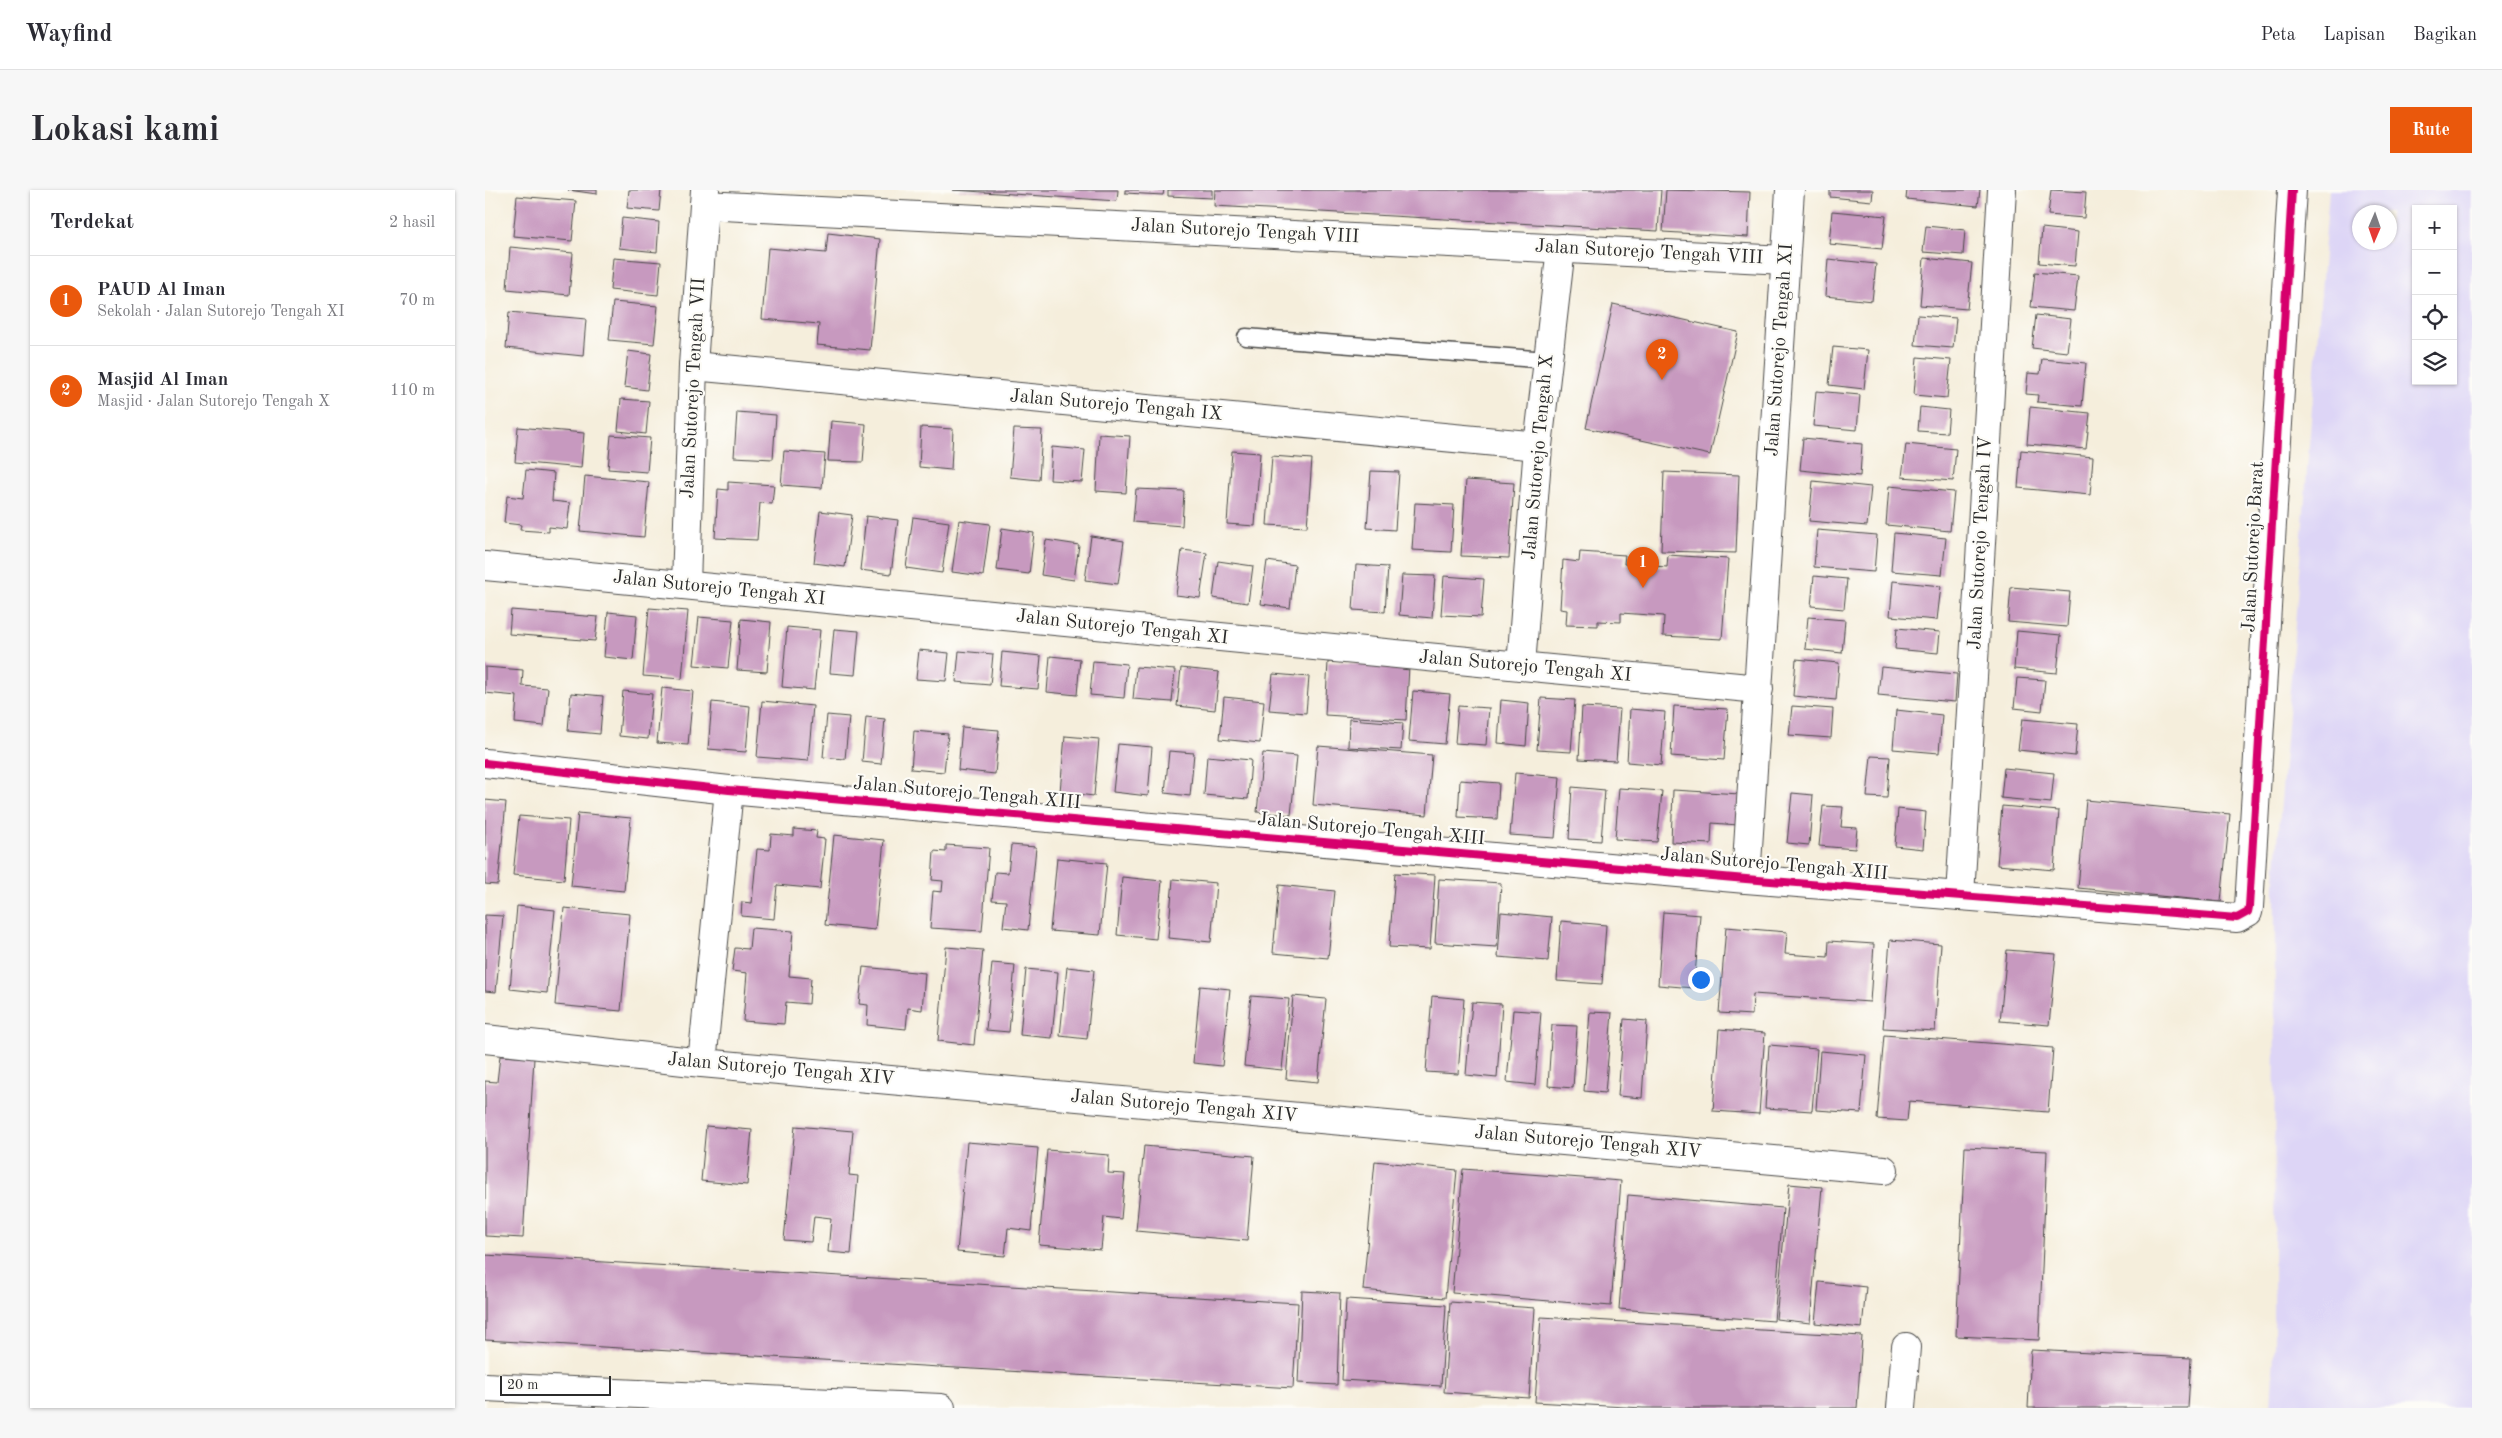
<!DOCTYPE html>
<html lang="id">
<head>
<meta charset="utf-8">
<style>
  :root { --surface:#fff; --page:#f7f7f7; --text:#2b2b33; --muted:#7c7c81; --line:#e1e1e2; --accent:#ea580c }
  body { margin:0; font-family:"Old Standard TT",serif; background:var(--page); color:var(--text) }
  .controls { position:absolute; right:15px; top:15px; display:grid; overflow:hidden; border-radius:0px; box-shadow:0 1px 4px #0004 }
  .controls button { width:45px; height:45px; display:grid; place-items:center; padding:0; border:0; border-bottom:1px solid var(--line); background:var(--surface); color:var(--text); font:25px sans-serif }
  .compass { position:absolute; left:1867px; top:15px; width:45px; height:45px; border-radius:50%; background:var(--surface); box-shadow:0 1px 4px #0004; rotate:182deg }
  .scale { position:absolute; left:15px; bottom:12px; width:111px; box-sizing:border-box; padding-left:5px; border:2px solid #2b2b2b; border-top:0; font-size:14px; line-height:18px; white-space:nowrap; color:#2b2b2b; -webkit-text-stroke:4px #fdfcf7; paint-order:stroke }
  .you { position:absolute; left:1215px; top:789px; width:18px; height:18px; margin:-12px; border:4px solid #fff; border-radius:50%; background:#1a73e8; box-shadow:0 0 0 8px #1a73e833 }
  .badge { display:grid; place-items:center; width:32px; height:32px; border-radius:50%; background:var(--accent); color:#fff; font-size:16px; font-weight:700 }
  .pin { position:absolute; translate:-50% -41px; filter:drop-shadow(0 1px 2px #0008) }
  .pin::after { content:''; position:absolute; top:26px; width:18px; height:15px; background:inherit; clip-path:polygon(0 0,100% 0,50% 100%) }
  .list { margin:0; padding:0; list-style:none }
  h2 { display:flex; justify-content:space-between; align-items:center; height:65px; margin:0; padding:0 20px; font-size:21px }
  h2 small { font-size:16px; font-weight:400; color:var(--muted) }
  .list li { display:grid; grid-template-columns:32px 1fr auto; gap:15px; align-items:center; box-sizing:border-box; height:90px; padding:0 20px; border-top:1px solid var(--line) }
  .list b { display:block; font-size:19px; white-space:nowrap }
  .list p { margin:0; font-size:16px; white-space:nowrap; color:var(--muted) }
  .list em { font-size:16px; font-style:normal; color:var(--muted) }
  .icon { flex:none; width:28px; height:28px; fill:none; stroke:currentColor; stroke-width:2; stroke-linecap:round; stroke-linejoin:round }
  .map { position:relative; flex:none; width:1987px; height:1218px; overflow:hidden; border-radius:0px }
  header { display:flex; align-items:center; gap:30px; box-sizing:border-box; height:70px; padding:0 25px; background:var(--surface); border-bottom:1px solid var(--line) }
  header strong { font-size:24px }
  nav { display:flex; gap:28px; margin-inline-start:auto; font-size:18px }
  .intro { display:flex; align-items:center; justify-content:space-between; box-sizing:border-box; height:120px; padding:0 30px }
  h1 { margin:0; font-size:35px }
  .button { padding:12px 22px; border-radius:0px; background:var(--accent); color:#fff; font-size:18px; font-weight:700 }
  main { display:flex; gap:30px; padding:0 30px }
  aside { flex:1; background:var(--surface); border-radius:0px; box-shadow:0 1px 4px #0004 }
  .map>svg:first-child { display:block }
  .built { fill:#ddd5f6; fill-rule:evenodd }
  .building { fill:#c799bf }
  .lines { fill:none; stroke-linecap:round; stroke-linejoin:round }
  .service-casing { stroke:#494846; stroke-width:19 }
  .minor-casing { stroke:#494846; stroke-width:30 }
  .service { stroke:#fff; stroke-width:16 }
  .minor { stroke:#fff; stroke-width:28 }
  .cycleway-casing { stroke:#fdfcf7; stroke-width:11 }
  .cycleway { stroke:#d6006c; stroke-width:8 }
  .labels { text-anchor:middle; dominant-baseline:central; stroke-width:4.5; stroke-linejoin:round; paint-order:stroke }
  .street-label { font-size:19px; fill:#2b2b2b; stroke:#fdfcf7 }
</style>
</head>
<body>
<header>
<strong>Wayfind</strong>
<nav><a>Peta</a><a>Lapisan</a><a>Bagikan</a></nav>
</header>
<div class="intro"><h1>Lokasi kami</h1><a class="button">Rute</a></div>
<main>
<aside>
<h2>Terdekat<small>2 hasil</small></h2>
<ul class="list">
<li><span class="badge">1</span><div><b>PAUD Al Iman</b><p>Sekolah · Jalan Sutorejo Tengah XI</p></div><em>70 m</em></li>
<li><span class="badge">2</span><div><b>Masjid Al Iman</b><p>Masjid · Jalan Sutorejo Tengah X</p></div><em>110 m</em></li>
</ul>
</aside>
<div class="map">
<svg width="1987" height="1218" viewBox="0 0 1987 1218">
  <rect width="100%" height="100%" fill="#fdfcf7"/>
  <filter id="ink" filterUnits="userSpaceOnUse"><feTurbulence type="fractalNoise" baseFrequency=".02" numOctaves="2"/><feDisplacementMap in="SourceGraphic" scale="10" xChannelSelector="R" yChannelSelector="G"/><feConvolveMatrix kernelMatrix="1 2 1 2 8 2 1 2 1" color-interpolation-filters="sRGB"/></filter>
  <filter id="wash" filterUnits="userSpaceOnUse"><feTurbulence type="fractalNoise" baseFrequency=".0096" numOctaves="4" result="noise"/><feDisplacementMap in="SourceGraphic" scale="20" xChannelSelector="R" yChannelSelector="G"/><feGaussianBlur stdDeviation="1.12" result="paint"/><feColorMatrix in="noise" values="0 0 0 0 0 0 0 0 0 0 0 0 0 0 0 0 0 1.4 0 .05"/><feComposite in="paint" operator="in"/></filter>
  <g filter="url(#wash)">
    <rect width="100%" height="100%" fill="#f5eedc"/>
    <path class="built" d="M 1844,0 L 1987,0 L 1987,1218 L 1786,1218 L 1789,1163 L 1790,690 ZM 1931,19 L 1968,19 L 1968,191 L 1931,191 ZM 1874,22 L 1904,22 L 1904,52 L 1874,52 Z"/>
    <g id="blocks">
      <g class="building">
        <polygon points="83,0 112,0 112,4"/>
        <polygon points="144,0 176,0 174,21 142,18"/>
        <polygon points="468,0 633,0 632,11"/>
        <polygon points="640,0 679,0 678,5 640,3"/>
        <polygon points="683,0 727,0 727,8 683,6"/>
        <polygon points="730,0 1176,0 1173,41 729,16"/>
        <polygon points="1181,0 1265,2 1263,47 1178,42"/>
        <polygon points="1345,0 1388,0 1387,11 1345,7"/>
        <polygon points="1422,0 1495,0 1493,16 1421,9"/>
        <polygon points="1566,0 1601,2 1599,28 1563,25"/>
        <polygon points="32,6 91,11 87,51 28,46"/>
        <polygon points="1347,21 1401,26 1397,59 1344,54"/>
        <polygon points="137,28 174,32 172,62 134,58"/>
        <polygon points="1441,36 1480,40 1478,65 1438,62"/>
        <polygon points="1557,38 1593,42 1590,76 1554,73"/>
        <polygon points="343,43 395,49 385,160 332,155 334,134 277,129 283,58 341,63"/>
        <polygon points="25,57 88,63 84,105 22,99"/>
        <polygon points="128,68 176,72 173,105 125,100"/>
        <polygon points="1439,68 1487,73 1482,119 1435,115"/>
        <polygon points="1343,69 1391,74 1387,111 1340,106"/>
        <polygon points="1550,82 1593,86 1589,121 1546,117"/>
        <polygon points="128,112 173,116 169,154 124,150"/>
        <polygon points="1128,114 1253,142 1225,265 1101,238"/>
        <polygon points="24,122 101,129 98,166 21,158"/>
        <polygon points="1433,125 1471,128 1468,158 1430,155"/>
        <polygon points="1551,125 1586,129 1582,162 1547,158"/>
        <polygon points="1348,157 1383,160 1379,199 1344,195"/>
        <polygon points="143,161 166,164 162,200 139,197"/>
        <polygon points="1432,167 1466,170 1462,208 1429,205"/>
        <polygon points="1557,169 1601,173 1597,216 1552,212 1553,205 1541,204 1543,183 1555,184"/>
        <polygon points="1331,201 1375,205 1372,240 1328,236"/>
        <polygon points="136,209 164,211 161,244 133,241"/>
        <polygon points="1435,217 1464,220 1462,243 1433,241"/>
        <polygon points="1545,217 1605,223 1601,259 1542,254"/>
        <polygon points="252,222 291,225 288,269 249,267"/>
        <polygon points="346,231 381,234 378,272 343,271"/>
        <polygon points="33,237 99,243 96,278 30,272"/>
        <polygon points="436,237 468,239 466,280 434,277"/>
        <polygon points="529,239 557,240 554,290 525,287"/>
        <polygon points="614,244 645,246 641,303 611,301"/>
        <polygon points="126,245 165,248 162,282 123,279"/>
        <polygon points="1318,248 1377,254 1375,286 1315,280"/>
        <polygon points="1421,254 1471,259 1468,291 1417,287"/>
        <polygon points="567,257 600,260 597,292 565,290"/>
        <polygon points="1536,260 1608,267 1605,305 1533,298"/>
        <polygon points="299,261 340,264 337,298 296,295"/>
        <polygon points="747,261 775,263 770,336 742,334"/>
        <polygon points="787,266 827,269 822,337 782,335"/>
        <polygon points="41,280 69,283 67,311 85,313 82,339 64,337 64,342 35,340 36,335 19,333 22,306 38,308"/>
        <polygon points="886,281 914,282 910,340 882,338"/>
        <polygon points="1179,282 1254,285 1251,363 1176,361"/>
        <polygon points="100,286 164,292 159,347 95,341"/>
        <polygon points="981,290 1029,293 1024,368 976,366"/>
        <polygon points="1328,291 1386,297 1382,336 1324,331"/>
        <polygon points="243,292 289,295 287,314 275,313 272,350 230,348 233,299 243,300"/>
        <polygon points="1404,296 1469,302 1465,341 1401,335"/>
        <polygon points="651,299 699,301 697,336 648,332"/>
        <polygon points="930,313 969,315 966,362 927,360"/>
        <polygon points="335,321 367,325 360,377 329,373"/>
        <polygon points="381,326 413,330 406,384 375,380"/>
        <polygon points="428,327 464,332 457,383 421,378"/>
        <polygon points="474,330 505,334 498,386 467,382"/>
        <polygon points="517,338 549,343 544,384 512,380"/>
        <polygon points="1332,340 1392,345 1389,382 1329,377"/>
        <polygon points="1409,343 1461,348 1457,385 1406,381"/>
        <polygon points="606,346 639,351 633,394 600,390"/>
        <polygon points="561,350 594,355 589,390 556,385"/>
        <polygon points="697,360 722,363 715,408 691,405"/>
        <polygon points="1095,362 1140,365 1139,374 1182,377 1183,365 1243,369 1237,449 1178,446 1179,426 1136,423 1136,432 1113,431 1113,436 1081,435 1082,420 1075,419 1078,370 1094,372"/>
        <polygon points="733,371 768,376 763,413 728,408"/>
        <polygon points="782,371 810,375 805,418 776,414"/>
        <polygon points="871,375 903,377 900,422 868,420"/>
        <polygon points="917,385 950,386 947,428 914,425"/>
        <polygon points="959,386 999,389 996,427 956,425"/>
        <polygon points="1329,386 1362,389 1359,419 1326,416"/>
        <polygon points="1408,391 1456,396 1452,430 1405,426"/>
        <polygon points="1526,397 1585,402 1582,437 1523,432"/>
        <polygon points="164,418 203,421 197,489 158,486"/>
        <polygon points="26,420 113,427 110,451 24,444"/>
        <polygon points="123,422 152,425 148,470 119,467"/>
        <polygon points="214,427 248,430 243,478 209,475"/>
        <polygon points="1323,427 1360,430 1357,463 1320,459"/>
        <polygon points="256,429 286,432 282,482 252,480"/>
        <polygon points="302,437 335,440 329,500 297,497"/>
        <polygon points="1412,438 1455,442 1453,463 1410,459"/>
        <polygon points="349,439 374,441 370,485 345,483"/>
        <polygon points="1532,441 1576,445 1572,483 1529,479"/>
        <polygon points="434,460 464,463 461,491 431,489"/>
        <polygon points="474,461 508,464 505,495 471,492"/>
        <polygon points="517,462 556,466 553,499 514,496"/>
        <polygon points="565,466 595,469 592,505 562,502"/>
        <polygon points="1311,469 1354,473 1351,510 1308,506"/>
        <polygon points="608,471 642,474 639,508 605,505"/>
        <polygon points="843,472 924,476 921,530 840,525"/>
        <polygon points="0,477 38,480 37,496 63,498 59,536 30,533 32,506 0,503"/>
        <polygon points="651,477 690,480 687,512 648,509"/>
        <polygon points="1396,477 1472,484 1470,512 1393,505"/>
        <polygon points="696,478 734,482 730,520 692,516"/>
        <polygon points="788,484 824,487 821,523 784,520"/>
        <polygon points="1532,488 1560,490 1557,521 1529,518"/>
        <polygon points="177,498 208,501 203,555 172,553"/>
        <polygon points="138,501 167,504 163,549 134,546"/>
        <polygon points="928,501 965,504 960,554 924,551"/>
        <polygon points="86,503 118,506 115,544 83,541"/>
        <polygon points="739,507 779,511 775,553 735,549"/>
        <polygon points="1056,508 1090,510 1086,562 1052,560"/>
        <polygon points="1016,510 1044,513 1041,556 1013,553"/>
        <polygon points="277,511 328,516 323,571 272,567"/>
        <polygon points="227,512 265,516 261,562 223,559"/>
        <polygon points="973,516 1004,518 1001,555 970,553"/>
        <polygon points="1189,516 1243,519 1239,570 1186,566"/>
        <polygon points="1307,516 1348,519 1346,548 1304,545"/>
        <polygon points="1097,517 1135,519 1131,571 1094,569"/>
        <polygon points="1145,519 1180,522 1176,575 1142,572"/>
        <polygon points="1411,520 1457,525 1454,563 1408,559"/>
        <polygon points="342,525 364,527 360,569 338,567"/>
        <polygon points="381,527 400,529 396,574 377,572"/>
        <polygon points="864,529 918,533 916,560 863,557"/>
        <polygon points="1537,529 1593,534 1590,566 1533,560"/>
        <polygon points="477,537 514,540 510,584 473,580"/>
        <polygon points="429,541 463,544 459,582 426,579"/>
        <polygon points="580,546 614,549 609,606 575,602"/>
        <polygon points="633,554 667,557 663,606 628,602"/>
        <polygon points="833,556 947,565 942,625 828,615"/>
        <polygon points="684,561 709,563 705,606 680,603"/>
        <polygon points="778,563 812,566 806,625 772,622"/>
        <polygon points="722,566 766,570 763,609 719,605"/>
        <polygon points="1386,566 1405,567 1402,608 1382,607"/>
        <polygon points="1519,578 1569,583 1566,613 1516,608"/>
        <polygon points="1030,583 1075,587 1070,648 1025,645"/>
        <polygon points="975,590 1014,593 1012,629 973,627"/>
        <polygon points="1087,597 1120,600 1116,651 1084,649"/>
        <polygon points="1134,598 1177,601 1172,652 1130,649"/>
        <polygon points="1188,600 1255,604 1253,635 1227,633 1226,654 1186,652"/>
        <polygon points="1307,603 1328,605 1324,655 1302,653"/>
        <polygon points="0,610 21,612 13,695 0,694"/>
        <polygon points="1601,610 1745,624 1736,712 1593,698"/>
        <polygon points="1338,616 1358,617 1356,637 1372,638 1370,659 1334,656"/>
        <polygon points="1517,616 1574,621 1569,680 1512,675"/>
        <polygon points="1413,619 1441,622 1438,659 1410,656"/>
        <polygon points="93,623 146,628 139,701 86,696"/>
        <polygon points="34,626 84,630 79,690 28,685"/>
        <polygon points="309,639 332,641 331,648 340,649 335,699 292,695 289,729 256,726 257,712 267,713 272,659 285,660 286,644 309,646"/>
        <polygon points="349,645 399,650 390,740 340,735"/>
        <polygon points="461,655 504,658 497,741 445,738 448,701 457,702 458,691 447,690 449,661 461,662"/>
        <polygon points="526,655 551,657 543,740 518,737 521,711 507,710 510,682 523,683"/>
        <polygon points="572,668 622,673 615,745 565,741"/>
        <polygon points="910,683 950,685 945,759 904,757"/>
        <polygon points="637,687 677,691 671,749 632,745"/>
        <polygon points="688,689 731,693 726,752 683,748"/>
        <polygon points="954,689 1016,693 1012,757 950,753"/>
        <polygon points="794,695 850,701 843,768 788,763"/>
        <polygon points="32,716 70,720 62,803 25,799"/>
        <polygon points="79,718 145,724 136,821 70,815"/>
        <polygon points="1016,722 1067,727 1063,771 1013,767"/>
        <polygon points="1178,722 1215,725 1209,798 1173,795"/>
        <polygon points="0,725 18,726 11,802 0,801"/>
        <polygon points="1076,731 1121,735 1117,794 1072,791"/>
        <polygon points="1241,737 1302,742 1300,764 1343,767 1344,751 1389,754 1385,812 1268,804 1267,825 1234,823"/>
        <polygon points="266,738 308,741 304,786 326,788 324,814 301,812 299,834 258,831 262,783 247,781 250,758 264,759"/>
        <polygon points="1405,750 1456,754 1450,841 1398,838"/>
        <polygon points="461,757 498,760 489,855 453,851"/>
        <polygon points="1522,760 1571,764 1564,835 1515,831"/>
        <polygon points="507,773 530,775 524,842 501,840"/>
        <polygon points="378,777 440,783 437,820 423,818 421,839 382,835 383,815 374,814"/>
        <polygon points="582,777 609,780 602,849 575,846"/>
        <polygon points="541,779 573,782 567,848 535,845"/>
        <polygon points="715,796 745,799 737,876 708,873"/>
        <polygon points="766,806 804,809 797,880 759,876"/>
        <polygon points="808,806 841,809 833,892 801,889"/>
        <polygon points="947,806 979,809 973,884 941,882"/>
        <polygon points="987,812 1017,814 1012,888 981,885"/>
        <polygon points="1028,820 1056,822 1050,895 1022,892"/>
        <polygon points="1105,822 1127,823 1120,903 1099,901"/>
        <polygon points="1139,829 1162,831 1157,908 1133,906"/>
        <polygon points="1067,835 1092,836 1088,898 1063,896"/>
        <polygon points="1234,839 1280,843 1274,924 1228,921"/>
        <polygon points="1399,845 1568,858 1563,922 1424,911 1422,931 1392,929"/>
        <polygon points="1284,855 1332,859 1327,921 1280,918"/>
        <polygon points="1335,861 1381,865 1376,923 1331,920"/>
        <polygon points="15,866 49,868 38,1048 0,1046 0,891 12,892"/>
        <polygon points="221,936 267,940 262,995 216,991"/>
        <polygon points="310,936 368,941 364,985 373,986 366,1064 343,1062 346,1028 329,1026 326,1052 299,1050"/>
        <polygon points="482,952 553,958 546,1041 523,1038 520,1066 472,1062"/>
        <polygon points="659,956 769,966 762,1051 651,1041"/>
        <polygon points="1480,957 1562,961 1554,1150 1471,1146"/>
        <polygon points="562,960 624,965 623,983 640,984 636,1029 619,1027 616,1060 554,1055"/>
        <polygon points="890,971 972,980 960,1108 878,1100"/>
        <polygon points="978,979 1136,991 1126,1116 967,1103"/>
        <polygon points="1304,994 1337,997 1325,1133 1291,1129"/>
        <polygon points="1143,1005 1298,1018 1289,1131 1134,1119"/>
        <polygon points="0,1065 813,1113 808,1198 0,1150"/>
        <polygon points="1334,1092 1381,1097 1377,1138 1330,1133"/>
        <polygon points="817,1101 855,1103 852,1195 813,1193"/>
        <polygon points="861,1109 961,1115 956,1196 857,1190"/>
        <polygon points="965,1112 1050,1118 1044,1208 959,1202"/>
        <polygon points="1056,1127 1377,1146 1372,1218 1158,1218 1050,1212"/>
        <polygon points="1546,1160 1706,1168 1703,1218 1543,1218"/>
      </g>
    </g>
  </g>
  <g filter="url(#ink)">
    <use href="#blocks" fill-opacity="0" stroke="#494846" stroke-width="1"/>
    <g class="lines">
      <defs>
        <polyline id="service" points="761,147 1063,170"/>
        <g id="minor">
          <polyline points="219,15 1300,70"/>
          <polyline points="208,176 1053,256"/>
          <polyline points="0,376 1274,499"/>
          <polyline points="201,395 208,176 220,0"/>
          <polyline points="1036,476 1053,256 1076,58"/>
          <polyline points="0,573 244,600 1261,689 1752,728 1763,722 1764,717 1807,0"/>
          <polyline points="1261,689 1305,0"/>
          <polyline points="1475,706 1517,0"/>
          <polyline points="0,849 217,873 1399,980"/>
          <polyline points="217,873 244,600"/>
          <polyline points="0,1197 456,1218"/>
          <polyline points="1416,1218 1421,1157"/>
        </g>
      </defs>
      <use href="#service" class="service-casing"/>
      <use href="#minor" class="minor-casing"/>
      <use href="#service" class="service"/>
      <use href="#minor" class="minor"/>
      <defs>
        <polyline id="cycleway" points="0,573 244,600 1261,689 1752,728 1763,722 1764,717 1807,0"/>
      </defs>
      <use href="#cycleway" class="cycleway-casing"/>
      <use href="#cycleway" class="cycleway"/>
    </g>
  </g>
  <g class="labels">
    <g class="street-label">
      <text transform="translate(760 42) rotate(3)">Jalan Sutorejo Tengah VIII</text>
      <text transform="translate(1164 63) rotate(3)">Jalan Sutorejo Tengah VIII</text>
      <text transform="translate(1295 160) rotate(-86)">Jalan Sutorejo Tengah XI</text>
      <text transform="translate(209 198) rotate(-87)">Jalan Sutorejo Tengah VII</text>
      <text transform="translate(631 216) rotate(5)">Jalan Sutorejo Tengah IX</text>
      <text transform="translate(1054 267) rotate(-85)">Jalan Sutorejo Tengah X</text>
      <text transform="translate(1496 353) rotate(-87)">Jalan Sutorejo Tengah IV</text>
      <text transform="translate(1769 357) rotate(-87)">Jalan Sutorejo Barat</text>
      <text transform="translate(234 399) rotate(6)">Jalan Sutorejo Tengah XI</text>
      <text transform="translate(637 438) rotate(6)">Jalan Sutorejo Tengah XI</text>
      <text transform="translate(1040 477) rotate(5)">Jalan Sutorejo Tengah XI</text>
      <text transform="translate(482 604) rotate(5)">Jalan Sutorejo Tengah XIII</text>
      <text transform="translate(886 640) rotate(5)">Jalan Sutorejo Tengah XIII</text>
      <text transform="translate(1289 675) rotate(5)">Jalan Sutorejo Tengah XIII</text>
      <text transform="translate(296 880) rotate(5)">Jalan Sutorejo Tengah XIV</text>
      <text transform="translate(699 917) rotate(5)">Jalan Sutorejo Tengah XIV</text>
      <text transform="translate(1103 953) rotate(5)">Jalan Sutorejo Tengah XIV</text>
    </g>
  </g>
</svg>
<div class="controls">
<button>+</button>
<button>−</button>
<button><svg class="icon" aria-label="locate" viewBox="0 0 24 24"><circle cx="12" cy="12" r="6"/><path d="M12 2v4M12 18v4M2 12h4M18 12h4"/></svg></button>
<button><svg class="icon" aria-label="layers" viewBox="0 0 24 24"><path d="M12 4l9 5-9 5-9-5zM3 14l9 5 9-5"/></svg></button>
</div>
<svg class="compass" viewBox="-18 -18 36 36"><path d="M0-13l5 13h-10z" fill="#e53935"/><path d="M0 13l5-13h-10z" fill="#7c7c81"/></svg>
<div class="scale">20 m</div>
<div class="you"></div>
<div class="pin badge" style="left:1158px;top:398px">1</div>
<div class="pin badge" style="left:1177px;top:190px">2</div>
</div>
</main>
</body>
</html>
